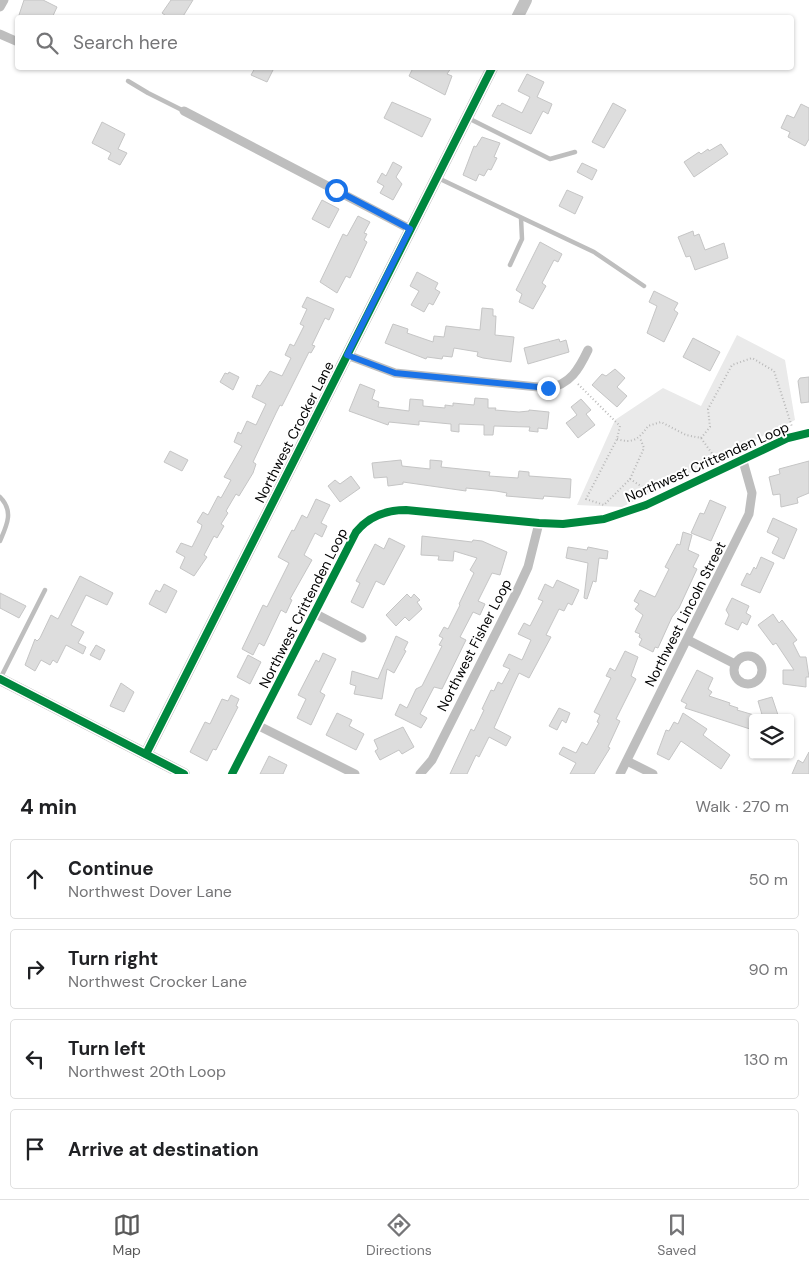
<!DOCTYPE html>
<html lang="en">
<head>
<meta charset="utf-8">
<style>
  :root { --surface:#fff; --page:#f2f2f2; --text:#202124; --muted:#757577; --line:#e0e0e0; --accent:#595959 }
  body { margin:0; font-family:"DM Sans",sans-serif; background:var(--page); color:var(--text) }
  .controls { position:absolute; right:15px; bottom:15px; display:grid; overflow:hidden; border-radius:5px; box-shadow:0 1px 4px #0004 }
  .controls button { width:45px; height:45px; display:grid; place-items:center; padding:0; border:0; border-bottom:1px solid var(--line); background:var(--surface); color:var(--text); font:25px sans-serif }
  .stop { position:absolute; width:15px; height:15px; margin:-11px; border:4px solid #1a73e8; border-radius:50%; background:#fff }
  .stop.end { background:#1a73e8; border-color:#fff; box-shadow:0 1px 5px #0008 }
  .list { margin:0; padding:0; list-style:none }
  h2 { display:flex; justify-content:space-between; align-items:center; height:65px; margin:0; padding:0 20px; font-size:21px }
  h2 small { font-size:16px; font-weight:400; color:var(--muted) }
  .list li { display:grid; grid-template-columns:32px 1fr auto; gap:15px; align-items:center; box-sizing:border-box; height:80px; margin:0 10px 10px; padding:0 10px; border:1px solid var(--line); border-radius:5px }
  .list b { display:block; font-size:19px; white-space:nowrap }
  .list p { margin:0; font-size:16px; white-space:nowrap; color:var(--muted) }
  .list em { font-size:16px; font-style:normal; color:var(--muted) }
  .icon { flex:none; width:28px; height:28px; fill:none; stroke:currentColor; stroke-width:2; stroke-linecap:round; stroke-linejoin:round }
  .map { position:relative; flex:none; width:809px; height:774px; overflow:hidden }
  .search { position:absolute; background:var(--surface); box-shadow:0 1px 4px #0004; left:15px; right:15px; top:15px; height:55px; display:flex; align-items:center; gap:12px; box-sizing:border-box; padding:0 18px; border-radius:5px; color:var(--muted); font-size:19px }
  .sheet { height:425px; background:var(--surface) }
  nav { display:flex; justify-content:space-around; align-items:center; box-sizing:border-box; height:70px; border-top:1px solid var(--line); background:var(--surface); font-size:14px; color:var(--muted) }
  nav a { display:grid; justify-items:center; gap:2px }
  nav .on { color:var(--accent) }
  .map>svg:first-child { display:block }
  .green { fill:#eaeaea }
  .building { fill:#ddd; stroke:#c5c5c5 }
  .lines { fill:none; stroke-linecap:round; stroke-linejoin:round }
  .path { stroke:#b8b8b8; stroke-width:2; stroke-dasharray:1 2.5; stroke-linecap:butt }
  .lane { stroke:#bebebe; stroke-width:4.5 }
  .street { stroke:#bebebe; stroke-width:9 }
  .secondary { stroke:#c2c2c2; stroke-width:12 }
  .cycleway-casing { stroke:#fff; stroke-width:11 }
  .cycleway { stroke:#00873e; stroke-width:8 }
  .route { stroke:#1a73e8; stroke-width:6 }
  .labels { text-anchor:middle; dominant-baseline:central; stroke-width:4; stroke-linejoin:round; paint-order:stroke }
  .street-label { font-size:14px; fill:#000; stroke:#fff }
</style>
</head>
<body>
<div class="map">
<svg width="809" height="774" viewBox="0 0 809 774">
  <rect width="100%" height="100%" fill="#fff"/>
  <polygon class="green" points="737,335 785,360 795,420 622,507 577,505 615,420 663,388 701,406"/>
  <g class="building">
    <polygon points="24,0 43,0 57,7 52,18 18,18"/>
    <polygon points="171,0 193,0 182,18 169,18 162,13"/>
    <polygon points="255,68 274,68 267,82 251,75"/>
    <polygon points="413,68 451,68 447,74 452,76 445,95 409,76"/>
    <polygon points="527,74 544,82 537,97 552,104 548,114 543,111 531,134 492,116 498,105 500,106 502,103 522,113 530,97 518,91"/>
    <polygon points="392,102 431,119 422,137 384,118"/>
    <polygon points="613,103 626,110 604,148 592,142"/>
    <polygon points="801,104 809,108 809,139 805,146 788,137 790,132 781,128 787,115 794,118"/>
    <polygon points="102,122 125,134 118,149 127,153 120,165 108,159 111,153 92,143"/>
    <polygon points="482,137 500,143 494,157 497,158 491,170 488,169 484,176 479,174 476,181 463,175 474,146 476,147"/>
    <polygon points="721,144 728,154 694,177 684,162 699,152 701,154 708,149 709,151"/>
    <polygon points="393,162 402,167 396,177 402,184 393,200 380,193 384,186 377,182 382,173 386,176"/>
    <polygon points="582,163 597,170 592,180 577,172"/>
    <polygon points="567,190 583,197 575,214 559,206"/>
    <polygon points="322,200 339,209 329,228 312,219"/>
    <polygon points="358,216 370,222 364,233 367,234 364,240 367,242 350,278 346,276 337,293 320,282 343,234 347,236"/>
    <polygon points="693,231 694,236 699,234 705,250 724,243 728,258 695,270 690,256 686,257 678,237"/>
    <polygon points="540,242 562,254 558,262 554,260 542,283 546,286 533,309 519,302 522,294 516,290"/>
    <polygon points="417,272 438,283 435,289 440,292 433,305 429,303 424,312 411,305 419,291 410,286"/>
    <polygon points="654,291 678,303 674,310 678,313 664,342 647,333 657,306 649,302"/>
    <polygon points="307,297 334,309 329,320 325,318 312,345 315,346 311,353 309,352 282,406 280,405 276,413 253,462 256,464 253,473 239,496 236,494 226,511 228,513 221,524 224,526 217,538 214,536 204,555 207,557 194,576 180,568 185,557 176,552 181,543 192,547 201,529 202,525 197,522 203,512 208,515 218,496 221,498 231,480 224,477 242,446 234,442 238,432 241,434 247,421 256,425 266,404 252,397 257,385 260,386 270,371 282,376 291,358 285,355 290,344 294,346 304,326 300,324 307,309 302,307"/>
    <polygon points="482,308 493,309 493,316 496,316 495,335 514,337 511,362 483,358 477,356 478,352 454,348 452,357 443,356 442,359 427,357 426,359 385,343 393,324 408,329 407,333 433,342 434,336 444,337 446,326 480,330"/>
    <polygon points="693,338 720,352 710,371 683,357"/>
    <polygon points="559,339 560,342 566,340 569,352 528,364 524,348"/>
    <polygon points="615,369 625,378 617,387 627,396 617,407 592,385 602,374 606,376"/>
    <polygon points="229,372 239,377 233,390 220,382 225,373 228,374"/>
    <polygon points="809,377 809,402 801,403 798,381 800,378"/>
    <polygon points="360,384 375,390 372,399 379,402 378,407 409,411 410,399 423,400 423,406 445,408 445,405 453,406 453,403 474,405 475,398 488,399 488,408 496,408 495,410 519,412 529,411 529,410 549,412 547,429 538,428 538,432 529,431 530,427 494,426 493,435 484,435 484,425 459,424 459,432 451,431 451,424 419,421 419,425 389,422 388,425 349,411"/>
    <polygon points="581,399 591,410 586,414 595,425 578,438 566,423 577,415 571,407"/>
    <polygon points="170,451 188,460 182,471 164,462"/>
    <polygon points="401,460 402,466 430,469 430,460 442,461 441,467 490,472 489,476 518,478 519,471 529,472 529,476 571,479 570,498 544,496 543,499 506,496 507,493 496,491 466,488 466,491 403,482 403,484 388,486 387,477 374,478 372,463"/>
    <polygon points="809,461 809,493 797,498 798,503 781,507 780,494 773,495 769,477 780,474 779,469"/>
    <polygon points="351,476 360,488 340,502 328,486 335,480 340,484"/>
    <polygon points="316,499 330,505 321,523 327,526 322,537 315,533 304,555 312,560 290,599 292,600 286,613 281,610 264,646 259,643 253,655 242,649 263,605 267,607 289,563 278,557 292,530 294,531 302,515 307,518"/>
    <polygon points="710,500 726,507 711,541 691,533 700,513 704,514"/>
    <polygon points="773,518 797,529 784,559 772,553 779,538 767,532"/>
    <polygon points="683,532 692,535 688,550 699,555 693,567 697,569 679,608 672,617 658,648 655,647 653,652 639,645 642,639 639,637 640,634 635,632 643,615 635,609 639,604 634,601 640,590 655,597 669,569 665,567 677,544 680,545"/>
    <polygon points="422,536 472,542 473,540 482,541 507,552 500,575 492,573 478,601 485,604 480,615 473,612 460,637 466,640 442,689 434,687 420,714 427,718 421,728 395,715 400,704 407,708 416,689 422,686 442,646 439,645 443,638 439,636 444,627 448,629 460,605 459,604 474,573 470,570 477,558 454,551 453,561 438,560 439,556 421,555"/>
    <polygon points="389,538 405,546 384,585 376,581 363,608 351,602 360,583 356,581 375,544 384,549"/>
    <polygon points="568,547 587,550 588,547 608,551 607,559 599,558 596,582 593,581 587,599 584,598 588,563 566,558"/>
    <polygon points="761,557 774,563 760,593 741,585 747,573 750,575 754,567 756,569"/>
    <polygon points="80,576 113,593 107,605 86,595 71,625 84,632 78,643 86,647 83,654 66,645 57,663 53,660 50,665 41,660 35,671 25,665 35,639 37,641 40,638 51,615 58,619"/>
    <polygon points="557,580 579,590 572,605 568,603 564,611 559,609 546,635 551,637 529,678 519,673 512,688 494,728 511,737 506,746 489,737 479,757 476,755 467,774 450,774 471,729 474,731 484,710 482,709 491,690 494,691 498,682 502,684 510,669 503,666 509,654 522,660 531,640 518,634 524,623 530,626 543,601 538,599 545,584 553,588"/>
    <polygon points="164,584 177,591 166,613 149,604 156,590 160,592"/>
    <polygon points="0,593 26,606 19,618 0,608"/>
    <polygon points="407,594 411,598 414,594 420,600 417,602 422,609 409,621 405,617 396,626 386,615"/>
    <polygon points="732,598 749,606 746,613 751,616 747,625 742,622 738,630 725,624 729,615 726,610"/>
    <polygon points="773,614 779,623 782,620 797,640 793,643 800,657 806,657 809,677 806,677 806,687 783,684 783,670 794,670 776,643 773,645 758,625"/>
    <polygon points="396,636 408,642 404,650 406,651 394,673 387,669 382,699 354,694 356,686 350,684 352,671 378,679"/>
    <polygon points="96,645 105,650 100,660 90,655"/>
    <polygon points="625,651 638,657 631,676 636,679 616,719 620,721 608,747 610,748 594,774 570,774 576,763 559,754 563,747 576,753 582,742 587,745 599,723 597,722 600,715 594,712 611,678 606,676 610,668 615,671"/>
    <polygon points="323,653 336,659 320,692 325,695 311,725 297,718 306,699 298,695 316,660 319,662"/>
    <polygon points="248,655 261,662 250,684 237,677"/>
    <polygon points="697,670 713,678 708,689 712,692 709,696 730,703 729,705 738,708 737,710 754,715 750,729 685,708 687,704 681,701"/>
    <polygon points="121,683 134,692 124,712 110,706"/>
    <polygon points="231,695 239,699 236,706 238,707 216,750 213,749 207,761 190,752 205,722 210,724 222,699 228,701"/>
    <polygon points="772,697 779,718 763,718 758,701"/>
    <polygon points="559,708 570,713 566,723 562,720 557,730 549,726"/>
    <polygon points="337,713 352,720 349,726 364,734 356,750 326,735"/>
    <polygon points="683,713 707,729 703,735 730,755 721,769 681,741 669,760 657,754 666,730 669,731 674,722 678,724"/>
    <polygon points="403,727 414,747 402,754 399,750 380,760 375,751 378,749 374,740"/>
    <polygon points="809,752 809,774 792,774 798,760 803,763"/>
    <polygon points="269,756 287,765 283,774 260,774"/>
  </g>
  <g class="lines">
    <g class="path">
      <polyline points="578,384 620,426 617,439 586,499 604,505 630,479 650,492"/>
      <polyline points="701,438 710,427 708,409 732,365 752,358 774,371 792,427"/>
      <path d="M 617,439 C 633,444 639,439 648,426 L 661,422 L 686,435 L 701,438 L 718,462"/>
      <polyline points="630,479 644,448 640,438"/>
    </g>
    <g class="lane">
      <polyline points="128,81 148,93 184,111"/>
      <polyline points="468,118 550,159 575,152"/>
      <polyline points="438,178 594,252 644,286"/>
      <polyline points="510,265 522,239 521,218"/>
      <path d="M 0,497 C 14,511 7,525 0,541"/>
      <polyline points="1,677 45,590"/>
    </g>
    <g class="street">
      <polyline points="0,7 4,0"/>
      <polyline points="0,34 18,42"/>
      <polyline points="184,111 410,229"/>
      <path d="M 347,355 L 395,373 L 548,388 C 570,385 579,369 588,350"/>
      <polyline points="314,613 362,638"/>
      <polyline points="688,640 735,664"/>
      <circle cx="748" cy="670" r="14"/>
      <polyline points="257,725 355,774"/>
      <polyline points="627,761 653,774"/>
      <path d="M 232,774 L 356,532 C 369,516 386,510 406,510 L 539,523 L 563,524 L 604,519 L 646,505 L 788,438 L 809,433"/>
      <polyline points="420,774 432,760 516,593 528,567 539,523"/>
      <polyline points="620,774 749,514 752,493 743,461"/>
    </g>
    <g class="secondary">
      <polyline points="517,18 526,0"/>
      <polyline points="0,679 184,774"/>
      <polyline points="146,754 492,68"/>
    </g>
    <defs>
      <g id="cycleway">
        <polyline points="0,679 184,774"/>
        <polyline points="146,754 492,68"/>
        <path d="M 232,774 L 356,532 C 369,516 386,510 406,510 L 539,523 L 563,524 L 604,519 L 646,505 L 788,438 L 809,433"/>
      </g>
    </defs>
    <use href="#cycleway" class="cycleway-casing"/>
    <use href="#cycleway" class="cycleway"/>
  </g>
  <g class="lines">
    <polyline class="route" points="336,190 410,229 347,355 395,373 548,388"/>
  </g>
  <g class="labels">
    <g class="street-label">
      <text transform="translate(294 432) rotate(-63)">Northwest Crocker Lane</text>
      <text transform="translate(707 462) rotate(-24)">Northwest Crittenden Loop</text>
      <text transform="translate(303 608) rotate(-63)">Northwest Crittenden Loop</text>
      <text transform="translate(685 614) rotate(-63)">Northwest Lincoln Street</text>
      <text transform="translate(474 645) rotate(-63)">Northwest Fisher Loop</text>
    </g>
  </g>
</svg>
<div class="controls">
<button><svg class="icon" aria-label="layers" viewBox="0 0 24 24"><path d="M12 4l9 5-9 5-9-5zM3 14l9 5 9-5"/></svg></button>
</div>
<div class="stop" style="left:336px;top:190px"></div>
<div class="stop end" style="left:548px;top:388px"></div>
<div class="search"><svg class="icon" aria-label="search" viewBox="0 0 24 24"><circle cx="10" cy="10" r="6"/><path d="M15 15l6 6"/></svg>Search here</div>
</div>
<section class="sheet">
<h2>4 min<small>Walk · 270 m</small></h2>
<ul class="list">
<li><svg class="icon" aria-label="ahead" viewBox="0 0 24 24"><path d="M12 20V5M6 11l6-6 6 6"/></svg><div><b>Continue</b><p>Northwest Dover Lane</p></div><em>50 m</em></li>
<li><svg class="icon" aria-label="right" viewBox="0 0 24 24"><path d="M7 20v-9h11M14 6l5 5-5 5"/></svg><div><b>Turn right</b><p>Northwest Crocker Lane</p></div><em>90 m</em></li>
<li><svg class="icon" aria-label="left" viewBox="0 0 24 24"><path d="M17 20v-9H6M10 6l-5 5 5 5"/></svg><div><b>Turn left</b><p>Northwest 20th Loop</p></div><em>130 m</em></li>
<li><svg class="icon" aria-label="arrive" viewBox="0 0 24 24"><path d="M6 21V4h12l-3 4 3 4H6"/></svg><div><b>Arrive at destination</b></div></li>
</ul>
</section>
<nav>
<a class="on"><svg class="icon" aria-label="map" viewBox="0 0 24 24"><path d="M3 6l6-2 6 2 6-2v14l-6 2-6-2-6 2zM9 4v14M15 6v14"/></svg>Map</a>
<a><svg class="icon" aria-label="directions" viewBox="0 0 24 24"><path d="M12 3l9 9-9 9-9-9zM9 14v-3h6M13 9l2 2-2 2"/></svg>Directions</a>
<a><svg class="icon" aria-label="saved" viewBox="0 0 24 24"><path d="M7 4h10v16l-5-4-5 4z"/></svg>Saved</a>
</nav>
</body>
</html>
